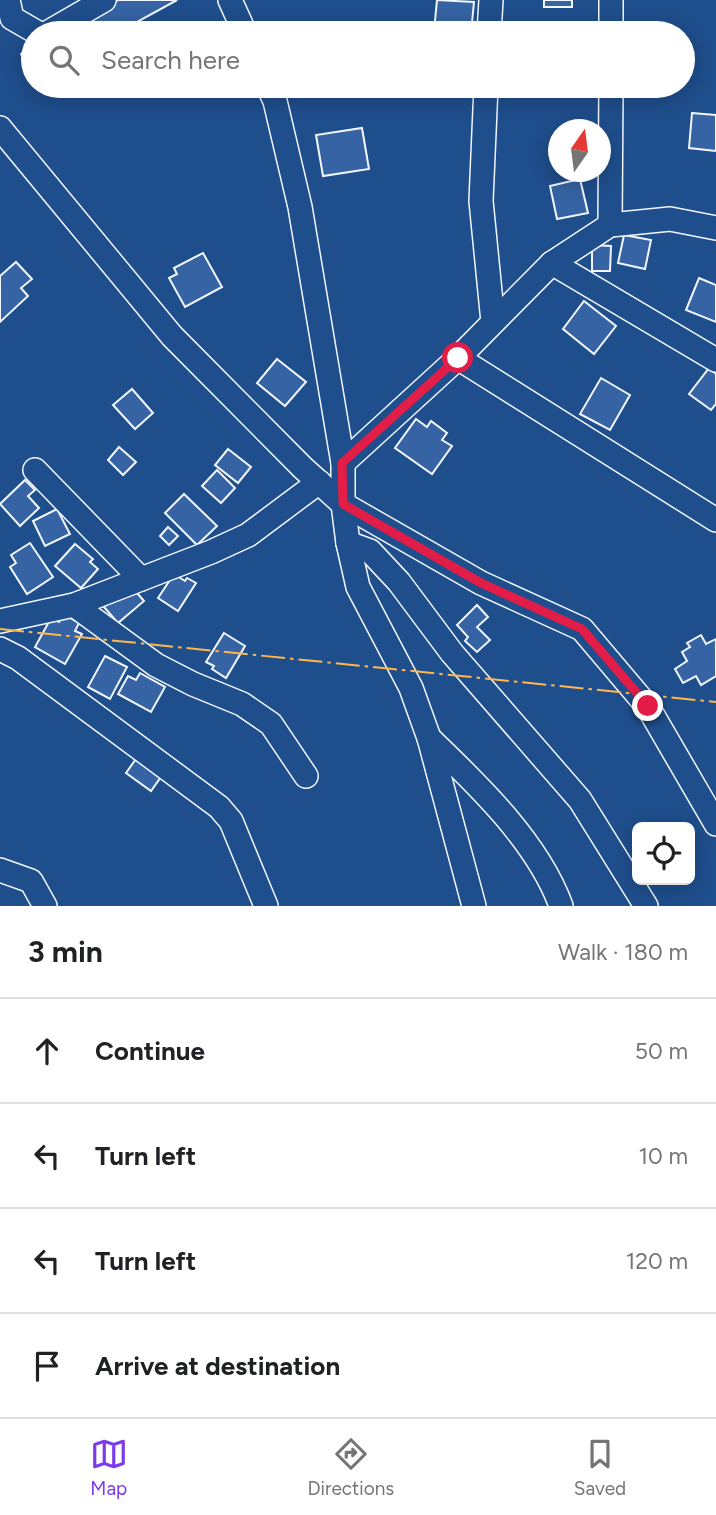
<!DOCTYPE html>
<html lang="en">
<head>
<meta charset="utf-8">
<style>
  :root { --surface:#fff; --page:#f6f6f6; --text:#202124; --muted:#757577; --line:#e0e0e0; --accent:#7c3aed }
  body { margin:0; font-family:Figtree,sans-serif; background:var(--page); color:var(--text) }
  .controls { position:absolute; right:21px; bottom:21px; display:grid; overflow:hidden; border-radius:10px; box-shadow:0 4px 18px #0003 }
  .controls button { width:63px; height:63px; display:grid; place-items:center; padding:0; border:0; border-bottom:2px solid var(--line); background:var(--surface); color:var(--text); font:35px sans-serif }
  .compass { position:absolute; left:548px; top:119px; width:63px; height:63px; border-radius:50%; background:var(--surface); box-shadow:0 4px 18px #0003; rotate:14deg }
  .stop { position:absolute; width:21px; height:21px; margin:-16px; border:5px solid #e11d48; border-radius:50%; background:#fff }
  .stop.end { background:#e11d48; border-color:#fff; box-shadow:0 2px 7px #0008 }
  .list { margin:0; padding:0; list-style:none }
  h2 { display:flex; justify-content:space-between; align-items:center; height:91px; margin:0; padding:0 28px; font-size:30px }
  h2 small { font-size:23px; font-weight:400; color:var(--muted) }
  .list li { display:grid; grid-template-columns:46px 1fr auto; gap:21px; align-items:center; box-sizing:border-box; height:105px; padding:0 28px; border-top:2px solid var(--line) }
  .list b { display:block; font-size:26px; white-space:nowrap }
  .list em { font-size:23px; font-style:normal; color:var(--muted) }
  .icon { flex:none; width:38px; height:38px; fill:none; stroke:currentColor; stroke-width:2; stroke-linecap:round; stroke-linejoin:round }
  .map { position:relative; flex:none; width:716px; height:906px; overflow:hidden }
  .search { position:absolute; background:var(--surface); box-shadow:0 4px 18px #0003; left:21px; right:21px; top:21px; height:77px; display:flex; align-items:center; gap:18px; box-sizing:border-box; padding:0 24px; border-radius:38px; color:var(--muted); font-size:26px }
  .sheet { height:511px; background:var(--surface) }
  nav { display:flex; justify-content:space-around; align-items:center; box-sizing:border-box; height:98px; border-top:2px solid var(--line); background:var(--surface); font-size:19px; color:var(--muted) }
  nav a { display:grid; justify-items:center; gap:4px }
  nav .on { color:var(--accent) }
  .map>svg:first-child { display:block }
  .building { fill:#3563a3; stroke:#f2f6ff; stroke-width:2 }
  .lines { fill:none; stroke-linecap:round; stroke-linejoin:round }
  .minor-casing { stroke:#f2f6ff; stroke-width:26 }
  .minor { stroke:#1f4e8c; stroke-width:23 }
  .power { stroke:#ffb74d; stroke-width:2; stroke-dasharray:24 5 3.5 5; stroke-linecap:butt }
  .route { stroke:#e11d48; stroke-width:9 }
</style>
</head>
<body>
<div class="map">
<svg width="716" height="906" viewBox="0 0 716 906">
  <rect width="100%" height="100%" fill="#1f4e8c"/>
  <g class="building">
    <polygon points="118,0 177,0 117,33 58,33"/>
    <polygon points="437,0 474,2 471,33 434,31"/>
    <rect x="544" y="0" width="28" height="7"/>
    <polygon points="33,47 33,76 21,54"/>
    <polygon points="692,113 716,115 716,151 689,148"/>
    <polygon points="362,128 369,169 323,176 316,135"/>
    <polygon points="580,179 588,213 557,219 550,186"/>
    <polygon points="624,235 651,240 645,269 618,263"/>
    <polygon points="592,245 611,246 610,271 592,271"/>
    <polygon points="203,253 222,287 185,307 169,278 177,274 174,268"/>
    <polygon points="16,262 32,279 21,288 28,296 0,322 0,276"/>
    <polygon points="699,278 716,285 716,322 686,310"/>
    <polygon points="584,301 616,326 594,354 563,329"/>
    <polygon points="277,359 306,382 285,406 257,383"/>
    <polygon points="709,368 716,374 716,404 711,410 689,394"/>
    <polygon points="601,378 630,395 610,430 580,414"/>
    <polygon points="132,389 153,413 135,429 113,405"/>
    <polygon points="416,419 427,427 431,421 447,433 442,440 452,446 432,474 395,448"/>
    <polygon points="119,447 136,462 123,475 108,460"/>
    <polygon points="228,449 251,467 238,483 215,465"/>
    <polygon points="217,470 235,488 221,503 202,486"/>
    <polygon points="25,480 35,490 28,496 39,508 20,526 0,504"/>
    <polygon points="184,494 217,526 197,545 165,513"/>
    <polygon points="57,509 70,534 45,546 33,521"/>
    <polygon points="168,527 178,536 169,545 160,536"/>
    <polygon points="30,543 53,577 27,594 10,567 16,563 11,555"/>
    <polygon points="75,544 93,559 90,562 98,569 81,588 55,566"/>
    <polygon points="174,574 185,581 187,578 196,583 178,611 158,598"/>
    <polygon points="130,585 144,601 118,623 104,607"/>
    <polygon points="477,605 488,617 477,627 490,640 477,652 465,641 468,637 457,625"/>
    <polygon points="63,614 79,623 75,631 82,634 65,664 35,647 51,618 59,622"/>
    <polygon points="224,633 245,646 226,678 212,669 214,666 206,662"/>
    <polygon points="701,635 706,644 716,639 716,676 701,685 696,676 683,683 675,669 687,661 682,652 690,647 687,643"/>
    <polygon points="105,656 127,667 110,699 88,687"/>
    <polygon points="140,673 165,687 151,712 118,694 128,676 136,680"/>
    <polygon points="138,756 163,774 151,791 126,773"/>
  </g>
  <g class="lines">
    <defs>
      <g id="minor">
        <polyline points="8,0 12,18 38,33"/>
        <polyline points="230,0 245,33"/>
        <polyline points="47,33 104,0"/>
        <polyline points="489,33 491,0"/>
        <polyline points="611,33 611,0"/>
        <polyline points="268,86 275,101 300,207 343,463 343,504 348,543 358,587 411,688 429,738 474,906"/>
        <polyline points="486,86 481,201 493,322"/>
        <polyline points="0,128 172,336 303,468 343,504 481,583 582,629 648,707 716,824"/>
        <polyline points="610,225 611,86"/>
        <polyline points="552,263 716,360"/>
        <polyline points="458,358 716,520"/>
        <polyline points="343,463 458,358 552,263 610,225 670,219 716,228"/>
        <polyline points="35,470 141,579"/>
        <polyline points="348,543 370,551 399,582 452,653 580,800 646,906"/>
        <polyline points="74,605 156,665 193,684 242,704 271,724 306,776"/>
        <polyline points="0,621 74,605 211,552 248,535 319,482"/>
        <polyline points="0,649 18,658 219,807 231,821 266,906"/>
        <path d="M 429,738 C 477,784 538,842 561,906"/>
        <polyline points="0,870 31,881 45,906"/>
      </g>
    </defs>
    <use href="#minor" class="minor-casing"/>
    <use href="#minor" class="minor"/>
    <polyline class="power" points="0,629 716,702"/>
  </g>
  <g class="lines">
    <polyline class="route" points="458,358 342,463 343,504 481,583 582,629 648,706"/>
  </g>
</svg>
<div class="controls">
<button><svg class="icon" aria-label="locate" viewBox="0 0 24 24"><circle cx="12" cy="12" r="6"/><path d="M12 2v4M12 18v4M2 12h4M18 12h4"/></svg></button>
</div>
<svg class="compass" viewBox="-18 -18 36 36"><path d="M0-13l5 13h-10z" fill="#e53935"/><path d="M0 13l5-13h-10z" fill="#757577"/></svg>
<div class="stop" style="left:458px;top:358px"></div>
<div class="stop end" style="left:648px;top:706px"></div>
<div class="search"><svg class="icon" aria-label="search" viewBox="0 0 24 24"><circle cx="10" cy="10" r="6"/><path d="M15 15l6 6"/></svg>Search here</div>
</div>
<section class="sheet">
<h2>3 min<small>Walk · 180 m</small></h2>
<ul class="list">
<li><svg class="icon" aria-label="ahead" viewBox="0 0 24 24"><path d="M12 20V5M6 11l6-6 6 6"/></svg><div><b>Continue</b></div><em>50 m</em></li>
<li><svg class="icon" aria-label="left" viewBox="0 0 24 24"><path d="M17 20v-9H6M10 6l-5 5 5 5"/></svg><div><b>Turn left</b></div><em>10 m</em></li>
<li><svg class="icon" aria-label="left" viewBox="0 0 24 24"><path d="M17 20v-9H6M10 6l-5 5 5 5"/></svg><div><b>Turn left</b></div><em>120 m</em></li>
<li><svg class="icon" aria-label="arrive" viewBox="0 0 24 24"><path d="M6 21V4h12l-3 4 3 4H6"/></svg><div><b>Arrive at destination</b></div></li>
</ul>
</section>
<nav>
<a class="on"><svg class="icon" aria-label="map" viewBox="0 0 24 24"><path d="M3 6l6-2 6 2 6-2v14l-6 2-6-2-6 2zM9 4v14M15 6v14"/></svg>Map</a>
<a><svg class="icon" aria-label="directions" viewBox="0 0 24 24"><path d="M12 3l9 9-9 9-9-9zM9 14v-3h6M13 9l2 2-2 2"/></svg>Directions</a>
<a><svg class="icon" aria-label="saved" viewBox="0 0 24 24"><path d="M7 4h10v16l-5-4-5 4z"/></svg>Saved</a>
</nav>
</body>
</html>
